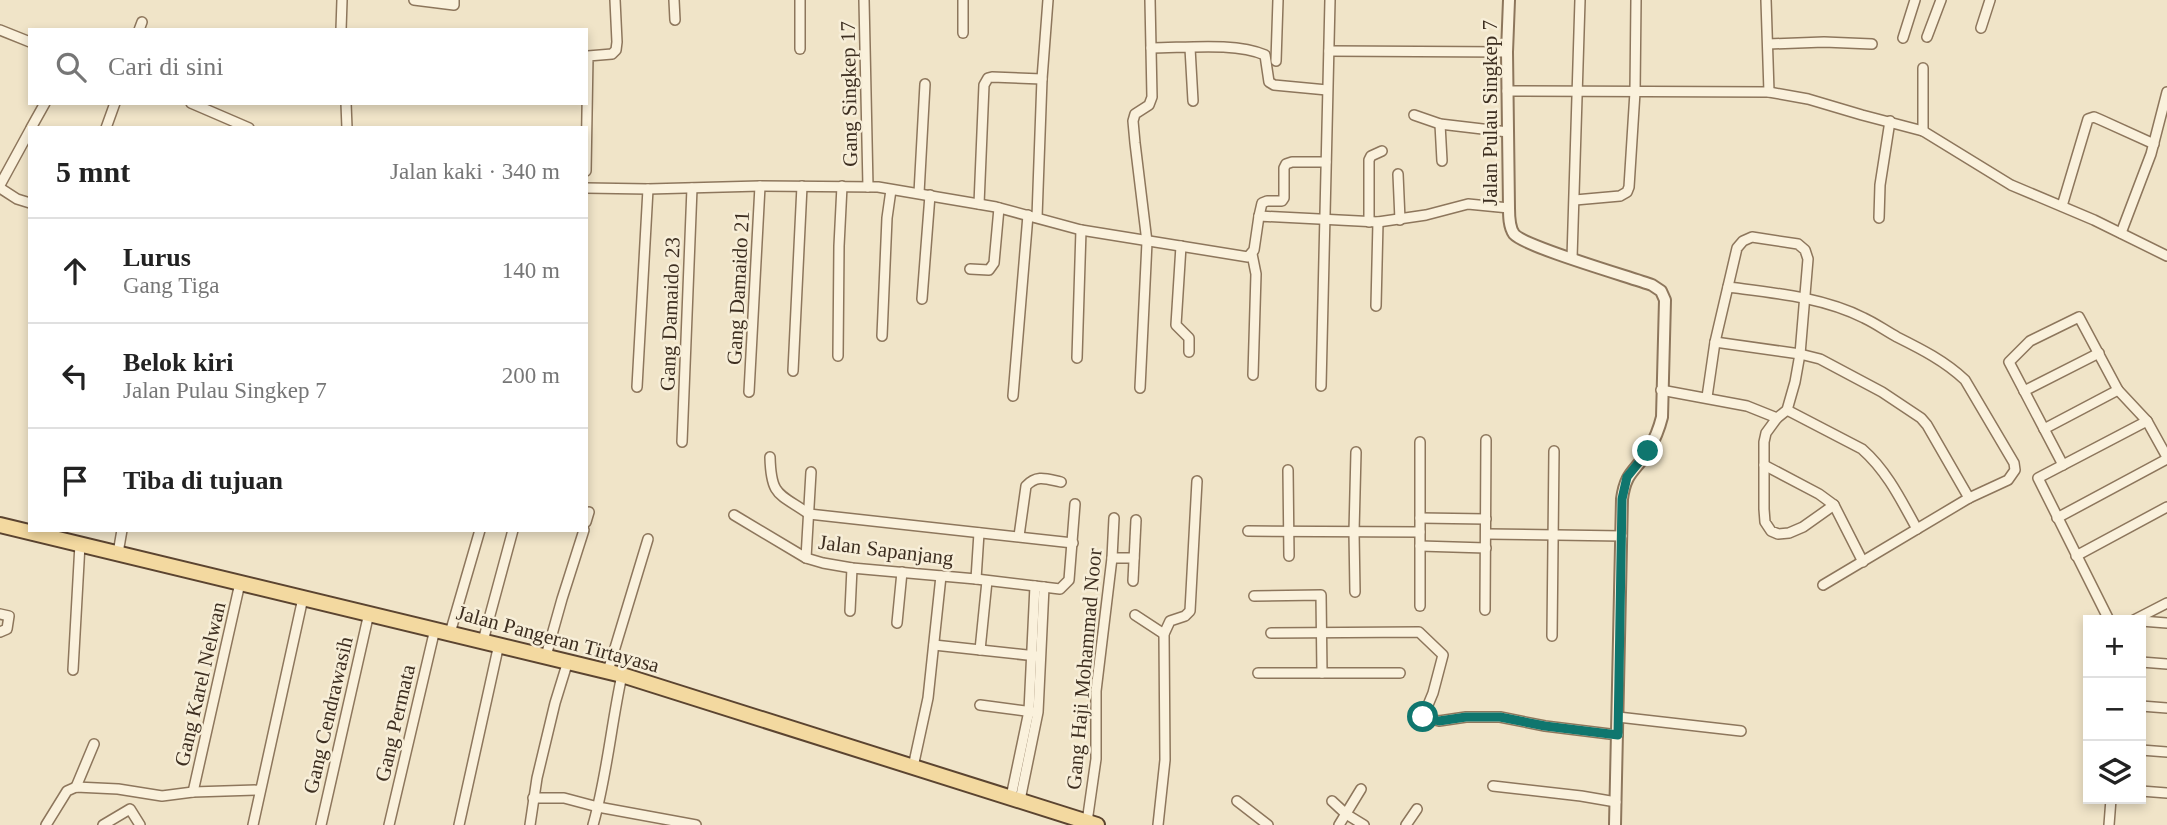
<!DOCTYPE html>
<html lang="id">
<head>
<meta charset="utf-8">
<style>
  :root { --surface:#fff; --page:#f6f6f6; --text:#222; --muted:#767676; --line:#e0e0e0 }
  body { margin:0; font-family:Georgia,serif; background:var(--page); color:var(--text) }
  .controls { position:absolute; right:21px; bottom:21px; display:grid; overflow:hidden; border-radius:0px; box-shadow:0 4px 10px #0003 }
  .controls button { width:63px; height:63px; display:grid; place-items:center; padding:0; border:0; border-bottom:2px solid var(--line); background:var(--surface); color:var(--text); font:35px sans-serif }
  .stop { position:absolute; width:21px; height:21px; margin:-16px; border:5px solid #0f766e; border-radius:50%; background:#fff }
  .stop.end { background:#0f766e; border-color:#fff; box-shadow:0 2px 7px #0008 }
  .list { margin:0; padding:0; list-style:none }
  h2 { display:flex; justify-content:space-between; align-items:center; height:91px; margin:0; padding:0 28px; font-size:30px }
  h2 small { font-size:23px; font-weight:400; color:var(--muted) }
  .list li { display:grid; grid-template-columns:46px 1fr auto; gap:21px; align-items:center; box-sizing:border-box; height:105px; padding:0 28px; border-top:2px solid var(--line) }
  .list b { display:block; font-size:26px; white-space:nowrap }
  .list p { margin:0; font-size:23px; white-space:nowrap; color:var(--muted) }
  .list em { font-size:23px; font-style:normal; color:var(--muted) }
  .icon { flex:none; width:38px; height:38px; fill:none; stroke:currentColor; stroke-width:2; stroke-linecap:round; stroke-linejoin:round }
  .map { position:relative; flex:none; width:2167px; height:825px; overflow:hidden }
  .search { position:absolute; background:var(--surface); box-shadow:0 4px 10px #0003; left:28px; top:28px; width:560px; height:77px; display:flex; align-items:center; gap:18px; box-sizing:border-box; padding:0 24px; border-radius:0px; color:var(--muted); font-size:26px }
  .panel { position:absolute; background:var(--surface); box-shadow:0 4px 10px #0003; left:28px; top:126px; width:560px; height:406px; border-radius:0px }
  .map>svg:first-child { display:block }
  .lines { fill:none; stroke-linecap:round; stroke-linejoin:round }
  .minor-casing { stroke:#8d765c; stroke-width:12 }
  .tertiary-casing { stroke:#8d765c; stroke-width:14 }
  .primary-casing { stroke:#5b4430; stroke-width:18 }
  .minor { stroke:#faf1dc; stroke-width:9 }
  .tertiary { stroke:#faf1dc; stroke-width:10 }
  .primary { stroke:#f3d9a0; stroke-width:14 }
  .route { stroke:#0f766e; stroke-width:9 }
  .labels { text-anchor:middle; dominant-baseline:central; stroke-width:5; stroke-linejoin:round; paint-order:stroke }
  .street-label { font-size:21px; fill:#3d2e20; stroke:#f7eed8 }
</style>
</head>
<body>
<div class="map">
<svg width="2167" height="825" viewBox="0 0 2167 825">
  <rect width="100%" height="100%" fill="#f0e4c8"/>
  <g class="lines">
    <defs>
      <g id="minor">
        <polyline points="414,0 454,5 454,0"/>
        <polyline points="674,0 675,20"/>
        <polyline points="864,0 868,187"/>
        <polyline points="1766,0 1769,92"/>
        <polyline points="1981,28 1990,0"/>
        <polyline points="0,30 30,42"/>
        <polyline points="139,30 142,22"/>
        <polyline points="341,30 342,0"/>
        <polyline points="963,33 963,0"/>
        <polyline points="1927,37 1941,0"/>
        <polyline points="1903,38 1915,0"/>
        <polyline points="1768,44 1824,42 1872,44"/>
        <path d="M 1151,48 C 1185,48 1235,42 1265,55 L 1269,82 L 1274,85 L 1327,90"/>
        <polyline points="1190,48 1193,101"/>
        <polyline points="800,49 800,0"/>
        <polyline points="1329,51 1507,52"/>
        <polyline points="1276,61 1278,0"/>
        <polyline points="1507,91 1769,92 1808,99 1862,115 1923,131 2011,185 2094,220 2167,256"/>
        <polyline points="191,103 249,128"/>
        <polyline points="346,103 347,128"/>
        <polyline points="1414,115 1440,124 1508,132"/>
        <polyline points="1440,124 1442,161"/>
        <polyline points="31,128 45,103"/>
        <polyline points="106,128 115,103"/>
        <polyline points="1923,131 1923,68"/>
        <polyline points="586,171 588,56 612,54 616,50 617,42 615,0"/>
        <polyline points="1398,174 1400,220"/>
        <polyline points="0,185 30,130"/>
        <polyline points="0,188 17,199 30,203"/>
        <polyline points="586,188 648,189 760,186 878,187 996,207 1081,230 1248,257 1254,250 1259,216 1378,222 1426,215 1468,204 1509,208"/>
        <polyline points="919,193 925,84"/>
        <polyline points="1575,200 1620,196 1627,192 1629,187 1635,92 1636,0"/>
        <polyline points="979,204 984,85 988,78 992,77 1042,79"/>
        <polyline points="2062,206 2088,119 2094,117 2101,120 2154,144"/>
        <polyline points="1259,216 1262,203 1267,201 1282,201 1284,198 1284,168 1286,164 1292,162 1326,162"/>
        <polyline points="1037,217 1042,79 1048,0"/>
        <polyline points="1879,218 1880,185 1890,121"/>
        <polyline points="1369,222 1369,160 1371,156 1382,151"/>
        <polyline points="2121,233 2151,154 2167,92"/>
        <polyline points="1181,246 1176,325 1189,338 1189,352"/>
        <polyline points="1252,254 1256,274 1253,375"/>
        <polyline points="1572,258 1580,0"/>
        <polyline points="970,269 989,270 994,263 999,208"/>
        <path d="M 1728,287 C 1774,293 1822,297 1864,318 C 1875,323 1886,331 1897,337 C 1921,349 1945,361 1965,380 L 2014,463 L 2015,470 L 2008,480 L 1969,498 L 1823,585"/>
        <polyline points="922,299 930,195"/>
        <polyline points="1376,306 1378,222"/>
        <polyline points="882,336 887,218 891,190"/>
        <polyline points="1715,342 1800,354 1820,359 1882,392 1921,418 1927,425 1969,498"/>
        <polyline points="838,356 839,246 842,186"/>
        <polyline points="1077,358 1081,230"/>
        <polyline points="793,371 802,186"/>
        <polyline points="1321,386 1330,0"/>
        <polyline points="637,387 648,189"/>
        <polyline points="1140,388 1147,242 1135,143 1133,121 1135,114 1149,105 1152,97 1150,0"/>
        <polyline points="1661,390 1747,406 1777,418"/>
        <polyline points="2024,391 2099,353"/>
        <polyline points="749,392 760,186"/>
        <polyline points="1013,396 1028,215"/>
        <polyline points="1707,397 1715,342 1737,248 1743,241 1752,237 1798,244 1805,250 1808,259 1800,354 1795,382 1787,410 1777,418 1766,433 1764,442 1764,509 1765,522 1771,531 1778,534 1789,533 1803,527 1834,505"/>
        <path d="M 1787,410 L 1862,449 C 1887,471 1901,500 1917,529"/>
        <polyline points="2044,429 2118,390"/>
        <polyline points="682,442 692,188"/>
        <polyline points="1420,442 1420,606"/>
        <path d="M 770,457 C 771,497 779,493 809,514 L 1073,543"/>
        <polyline points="1764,465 1819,494 1834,505 1863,562"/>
        <polyline points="2063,465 2009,362 2030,341 2079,317 2118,390 2147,421 2167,457"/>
        <polyline points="1288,470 1289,556"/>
        <polyline points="734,515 806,558 823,563 852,568 976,579 1060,589 1069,580 1075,504"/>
        <polyline points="1420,518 1486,519"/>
        <polyline points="2057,518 2167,459"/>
        <polyline points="586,522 589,512"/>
        <polyline points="1248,531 1420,532"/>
        <polyline points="1487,534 1622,536"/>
        <path d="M 1019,536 L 1026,486 C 1037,474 1047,479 1061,482"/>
        <polyline points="1420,546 1486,548"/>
        <polyline points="118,553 122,530"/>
        <polyline points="2076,556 2167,507"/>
        <polyline points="806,558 811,472"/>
        <polyline points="1112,558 1134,558"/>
        <polyline points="976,579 979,533"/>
        <polyline points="1133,581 1136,520"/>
        <polyline points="1355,592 1354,532 1356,452"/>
        <polyline points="1254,596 1321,595 1322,673"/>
        <polyline points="1485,610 1486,440"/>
        <polyline points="850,611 852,568"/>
        <polyline points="0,614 9,616 7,629 0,632"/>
        <polyline points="1135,615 1164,634"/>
        <polyline points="2109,620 2038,478 2147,421"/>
        <polyline points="2134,620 2167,603"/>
        <polyline points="2141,621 2167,623"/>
        <polyline points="897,623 902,572"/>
        <polyline points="450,633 480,530"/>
        <polyline points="1271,633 1419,632 1443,655 1433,693 1423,717 1439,721 1466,717 1500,717 1545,726 1618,735"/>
        <polyline points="1552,636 1554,451"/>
        <polyline points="483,641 513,530"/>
        <polyline points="934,645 1036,656"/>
        <polyline points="980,650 987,581"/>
        <polyline points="546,656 562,599 584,530"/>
        <polyline points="2141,662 2167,664"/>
        <polyline points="73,670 80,544"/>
        <polyline points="608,671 648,539"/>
        <polyline points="1258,673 1400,673"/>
        <polyline points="980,705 1033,712"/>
        <polyline points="2141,706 2167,708"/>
        <polyline points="1618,717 1741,731"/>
        <polyline points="2141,750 2167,752"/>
        <polyline points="913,767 928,698 941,576"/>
        <polyline points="1493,786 1581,796 1616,802"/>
        <polyline points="76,787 94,744"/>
        <polyline points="2141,791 2167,793"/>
        <polyline points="193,792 240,583"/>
        <polyline points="1011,797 1029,711 1035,586"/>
        <polyline points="533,798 564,798 598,807 696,825"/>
        <polyline points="1020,800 1038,712 1044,587"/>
        <polyline points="1237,801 1268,825"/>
        <polyline points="1332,801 1346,814 1364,825"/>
        <polyline points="1087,822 1096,759 1096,691 1112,558 1114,518"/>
        <polyline points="46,825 67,791 76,787 118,789 162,796 193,792 260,790"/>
        <polyline points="103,825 130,809 140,825"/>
        <polyline points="253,825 303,598"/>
        <polyline points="321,825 369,613"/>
        <polyline points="389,825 435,629"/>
        <polyline points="459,825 499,644"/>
        <polyline points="530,825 537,778 555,703 568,661"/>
        <path d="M 593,825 C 607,776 611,725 622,675"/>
        <polyline points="1158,825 1165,760 1164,634 1170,621 1185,616 1190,611 1197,481"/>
        <polyline points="1339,825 1361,789"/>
        <polyline points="1406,825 1417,809"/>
        <polyline points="2109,825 2111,799"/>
      </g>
      <path id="tertiary" d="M 1509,0 L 1507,52 L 1509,208 C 1509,216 1509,227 1514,234 C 1525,247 1630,277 1652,285 L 1661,291 L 1665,300 L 1662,417 C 1659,429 1655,439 1649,449 C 1636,472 1626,470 1622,499 L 1615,825"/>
      <polyline id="primary" points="0,525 622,675 1097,825"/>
    </defs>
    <use href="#minor" class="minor-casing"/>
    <use href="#tertiary" class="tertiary-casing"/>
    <use href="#primary" class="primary-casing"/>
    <use href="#minor" class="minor"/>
    <use href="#tertiary" class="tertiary"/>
    <use href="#primary" class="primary"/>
  </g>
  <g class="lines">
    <polyline class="route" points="1423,717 1439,721 1466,717 1500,717 1545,726 1618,735 1622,499 1627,477 1648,451"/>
  </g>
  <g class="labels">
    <g class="street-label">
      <text transform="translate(849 94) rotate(-91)">Gang Singkep 17</text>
      <text transform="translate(1490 113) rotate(-90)">Jalan Pulau Singkep 7</text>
      <text transform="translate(738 288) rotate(-87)">Gang Damaido 21</text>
      <text transform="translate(670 314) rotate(-88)">Gang Damaido 23</text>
      <text transform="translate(886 550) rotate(7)">Jalan Sapanjang</text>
      <text transform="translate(558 639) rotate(15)">Jalan Pangeran Tirtayasa</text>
      <text transform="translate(1084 669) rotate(-85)">Gang Haji Mohammad Noor</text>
      <text transform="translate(200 684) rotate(-77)">Gang Karel Nelwan</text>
      <text transform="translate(328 715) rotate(-77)">Gang Cendrawasih</text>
      <text transform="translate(395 723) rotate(-77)">Gang Permata</text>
    </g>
  </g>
</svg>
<div class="controls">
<button>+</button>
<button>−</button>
<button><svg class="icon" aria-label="layers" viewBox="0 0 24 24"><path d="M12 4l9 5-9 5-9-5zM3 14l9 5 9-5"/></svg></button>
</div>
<div class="stop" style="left:1423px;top:717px"></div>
<div class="stop end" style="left:1648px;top:451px"></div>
<div class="search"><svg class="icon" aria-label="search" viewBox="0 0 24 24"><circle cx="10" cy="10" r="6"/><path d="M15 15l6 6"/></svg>Cari di sini</div>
<section class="panel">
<h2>5 mnt<small>Jalan kaki · 340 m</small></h2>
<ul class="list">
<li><svg class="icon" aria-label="ahead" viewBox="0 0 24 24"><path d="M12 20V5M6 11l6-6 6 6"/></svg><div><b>Lurus</b><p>Gang Tiga</p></div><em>140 m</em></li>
<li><svg class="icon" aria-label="left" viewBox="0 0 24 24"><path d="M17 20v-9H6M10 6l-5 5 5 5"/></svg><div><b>Belok kiri</b><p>Jalan Pulau Singkep 7</p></div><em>200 m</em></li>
<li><svg class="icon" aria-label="arrive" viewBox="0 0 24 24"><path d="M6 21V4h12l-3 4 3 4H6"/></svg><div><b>Tiba di tujuan</b></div></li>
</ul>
</section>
</div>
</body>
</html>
